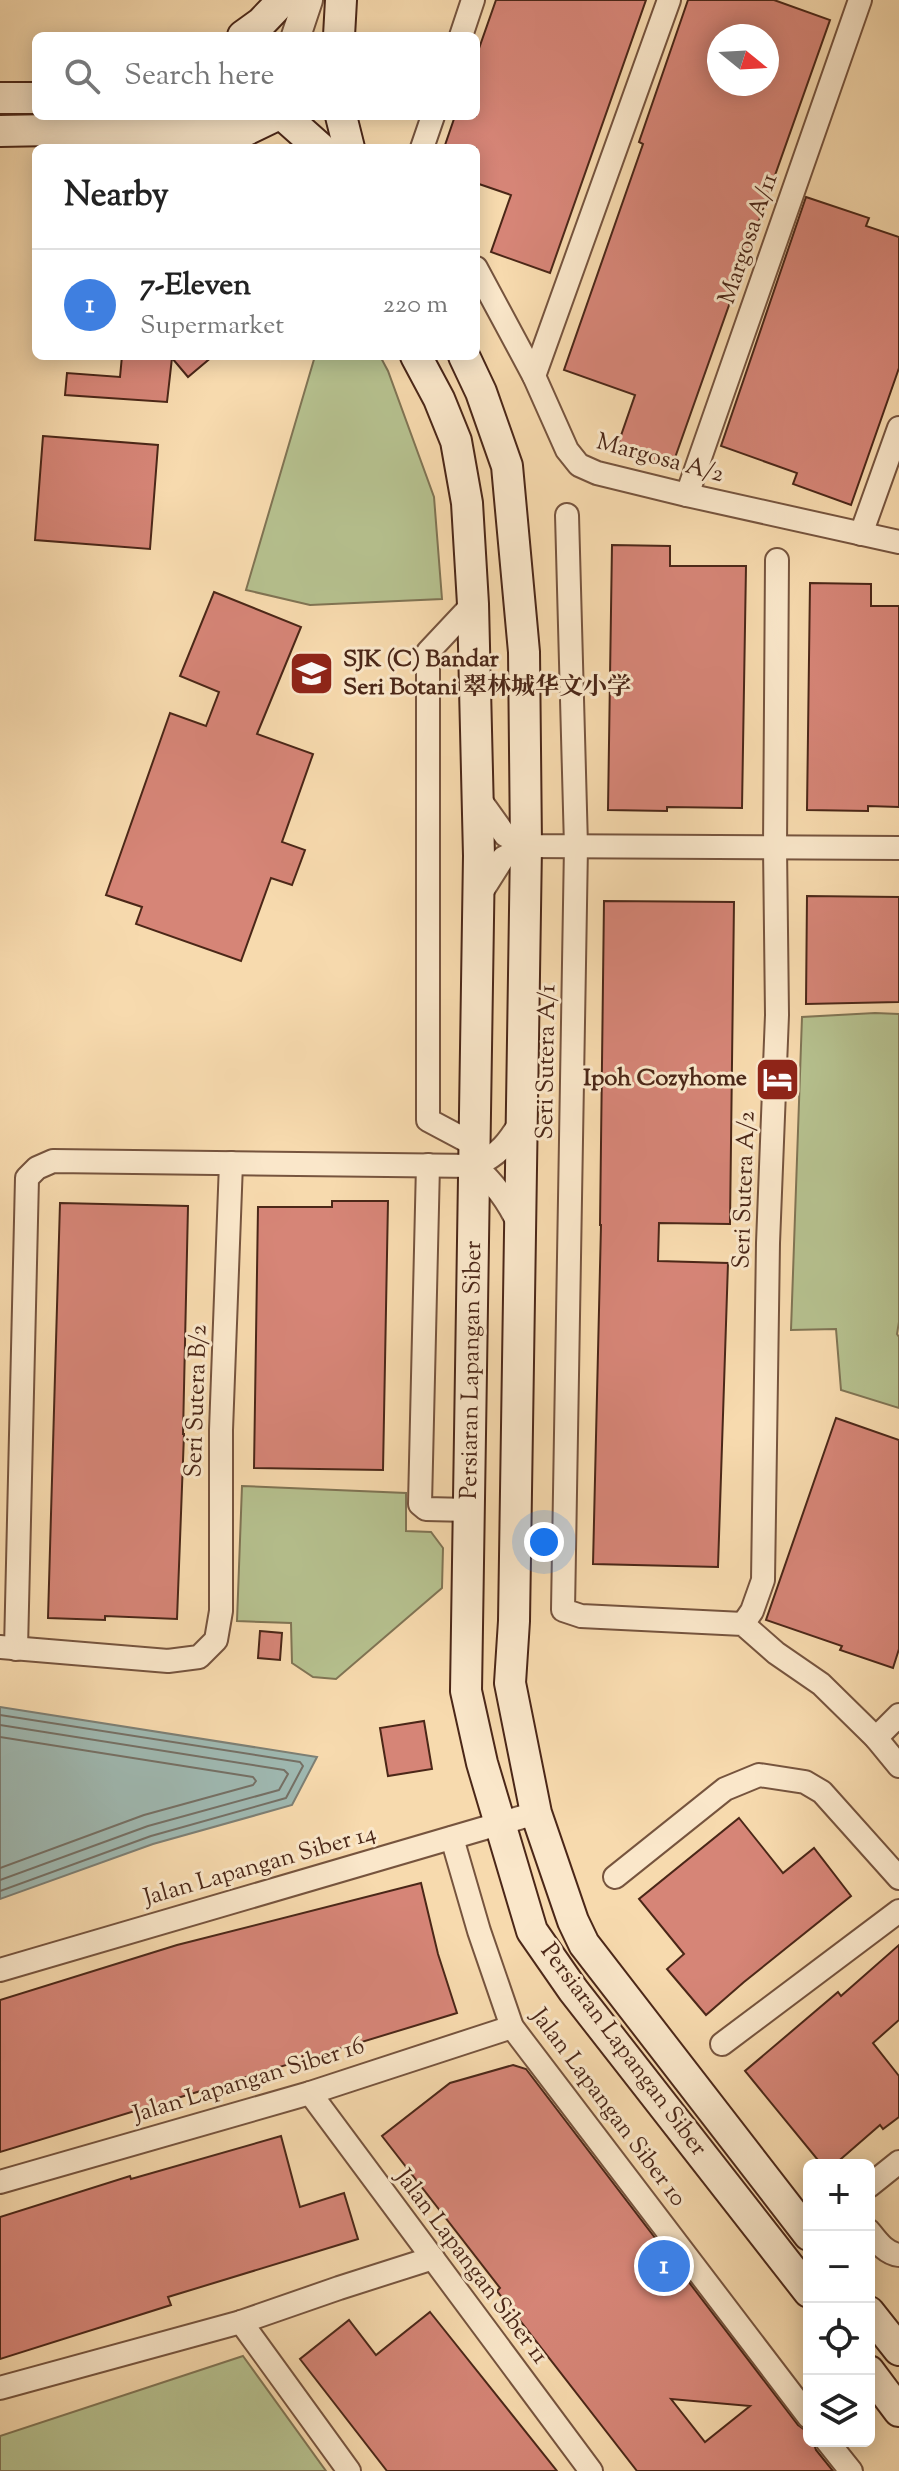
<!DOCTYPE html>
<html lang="en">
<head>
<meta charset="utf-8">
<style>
  :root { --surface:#fff; --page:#f2f2f2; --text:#222; --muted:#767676; --line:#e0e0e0; --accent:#1a73e8 }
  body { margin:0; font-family:"Sorts Mill Goudy","Noto Serif SC",serif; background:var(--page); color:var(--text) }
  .controls { position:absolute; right:24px; bottom:24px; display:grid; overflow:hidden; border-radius:12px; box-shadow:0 4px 20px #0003 }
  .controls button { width:72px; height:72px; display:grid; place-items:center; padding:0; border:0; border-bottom:2px solid var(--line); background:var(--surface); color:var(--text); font:40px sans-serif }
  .compass { position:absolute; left:707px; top:24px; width:72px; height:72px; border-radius:50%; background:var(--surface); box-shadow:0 4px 20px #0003; rotate:108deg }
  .you { position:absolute; left:544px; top:1542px; width:28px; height:28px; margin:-20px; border:6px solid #fff; border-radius:50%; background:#1a73e8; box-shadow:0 0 0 12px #1a73e833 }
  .badge { display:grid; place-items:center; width:52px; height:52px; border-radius:50%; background:var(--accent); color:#fff; font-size:26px; font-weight:700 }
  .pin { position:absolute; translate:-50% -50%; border:4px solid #fff; box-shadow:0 2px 8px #0006 }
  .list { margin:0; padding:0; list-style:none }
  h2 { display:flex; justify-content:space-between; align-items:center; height:104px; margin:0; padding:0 32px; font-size:34px }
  h2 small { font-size:26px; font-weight:400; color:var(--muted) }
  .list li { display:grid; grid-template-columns:52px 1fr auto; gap:24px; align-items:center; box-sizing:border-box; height:112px; padding:0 32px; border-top:2px solid var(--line) }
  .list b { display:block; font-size:30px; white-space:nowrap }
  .list p { margin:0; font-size:26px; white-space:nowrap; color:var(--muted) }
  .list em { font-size:26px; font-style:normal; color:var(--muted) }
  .icon { flex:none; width:44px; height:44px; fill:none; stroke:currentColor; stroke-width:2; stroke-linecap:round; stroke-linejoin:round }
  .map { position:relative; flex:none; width:899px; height:2471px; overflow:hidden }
  .search { position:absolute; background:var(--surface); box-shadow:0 4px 20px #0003; left:32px; top:32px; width:448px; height:88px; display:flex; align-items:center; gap:20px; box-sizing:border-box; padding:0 28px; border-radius:12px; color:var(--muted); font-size:30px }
  .panel { position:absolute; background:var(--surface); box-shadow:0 4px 20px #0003; left:32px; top:144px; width:448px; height:216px; border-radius:12px }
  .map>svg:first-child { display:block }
  .green { fill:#b6c18f; stroke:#807454; stroke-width:2 }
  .water { fill:#9fb9b2; stroke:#7d7f74; stroke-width:2 }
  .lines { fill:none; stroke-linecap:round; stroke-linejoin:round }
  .shore { stroke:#757065; stroke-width:2 }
  .building { fill:#d68577; stroke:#4b2718; stroke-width:2; fill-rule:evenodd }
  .minor-casing { stroke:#76543e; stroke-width:26 }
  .tertiary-casing { stroke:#76543e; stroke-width:32 }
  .secondary-casing { stroke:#4b2718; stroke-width:34 }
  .minor { stroke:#fae7ca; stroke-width:22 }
  .tertiary { stroke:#fae7ca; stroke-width:28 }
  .secondary { stroke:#fae7ca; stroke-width:30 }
  .labels { text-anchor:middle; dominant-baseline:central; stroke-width:6; stroke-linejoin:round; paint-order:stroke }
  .street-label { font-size:24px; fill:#4b2718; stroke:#fae7ca }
  .poi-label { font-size:24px; font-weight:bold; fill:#4b2718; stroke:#fae7ca; text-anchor:start }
</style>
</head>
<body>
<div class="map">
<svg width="899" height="2471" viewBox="0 0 899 2471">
  <rect width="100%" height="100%" fill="#f7daae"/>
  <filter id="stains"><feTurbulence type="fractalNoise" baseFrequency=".0025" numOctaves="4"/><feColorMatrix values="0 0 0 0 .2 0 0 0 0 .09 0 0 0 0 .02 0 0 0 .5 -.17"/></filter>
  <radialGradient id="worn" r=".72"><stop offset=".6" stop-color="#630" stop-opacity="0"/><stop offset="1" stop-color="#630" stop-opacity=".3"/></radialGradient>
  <g class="green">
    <polygon points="315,356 380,356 388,371 434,497 442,599 310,605 246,590"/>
    <polygon points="875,1013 899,1014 899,1322 897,1334 899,1337 899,1408 841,1390 836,1329 791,1330 802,1017"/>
    <polygon points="242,1486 406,1493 406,1531 431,1532 443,1548 442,1588 336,1679 313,1677 292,1663 291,1623 237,1621"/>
    <polygon points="243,2356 326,2471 0,2471 0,2436"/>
  </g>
  <polygon class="water" points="0,1707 317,1757 292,1805 153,1844 0,1899"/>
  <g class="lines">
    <g class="shore">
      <polyline points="0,1715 300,1762 303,1766 286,1798 151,1836 0,1891"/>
      <polyline points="0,1725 284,1770 288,1774 279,1790 148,1826 0,1880"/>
      <polyline points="0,1737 253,1777 256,1781 253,1785 144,1815 0,1868"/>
    </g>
  </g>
  <g class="building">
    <polygon points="496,0 646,0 550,273 491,252 511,195 476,183 476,148 444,148 455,116 476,116 476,57"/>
    <path d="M 688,0 L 774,0 L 830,20 L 671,469 L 616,450 L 635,395 L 564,370 L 643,144 L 639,142 ZM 719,36 L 767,36 L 767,84 L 719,84 Z"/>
    <polygon points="806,197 869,218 866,226 899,237 899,368 851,505 793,484 797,473 721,446"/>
    <polygon points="122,356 213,356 188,377 172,358 167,402 65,395 67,373 120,377"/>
    <polygon points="43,436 158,445 150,549 35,540"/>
    <polygon points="612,545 670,546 670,566 746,566 742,808 667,807 667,811 608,810"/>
    <polygon points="810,583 871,584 871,606 899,606 899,807 868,806 868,811 807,810"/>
    <polygon points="214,592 301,627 257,734 313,754 282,842 305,850 292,885 271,878 241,961 136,924 142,907 106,895 170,713 206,726 219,692 180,676"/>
    <polygon points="807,896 899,897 899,1002 806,1004"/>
    <polygon points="604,901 734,902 730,1224 659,1223 658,1261 728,1263 718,1567 593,1564 601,1225 600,1225"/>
    <polygon points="332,1201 388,1201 383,1470 254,1468 258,1207 332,1207"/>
    <polygon points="60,1203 188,1206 183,1434 184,1434 177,1619 105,1616 105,1620 48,1618"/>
    <polygon points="836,1418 899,1440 899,1649 893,1668 840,1650 842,1646 766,1620"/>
    <polygon points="260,1631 282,1633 280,1660 258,1658"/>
    <polygon points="424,1721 432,1769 388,1776 380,1728"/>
    <polygon points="739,1818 783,1873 814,1848 851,1896 744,1982 706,2015 667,1969 684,1954 639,1899"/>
    <polygon points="421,1883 438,1954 457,2013 0,2152 0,2000 177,1945"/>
    <polygon points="899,1945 899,2020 873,2043 899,2076 899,2117 883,2129 880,2125 834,2165 822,2165 745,2071 838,1992 841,1996"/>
    <path d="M 513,2065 L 526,2069 L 798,2425 L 809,2433 L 809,2441 L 813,2441 L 816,2450 L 833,2471 L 637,2471 L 497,2291 L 500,2288 L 382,2136 L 450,2083 ZM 671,2399 L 750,2406 L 705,2442 Z"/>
    <polygon points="281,2136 300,2207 344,2193 358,2239 168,2297 171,2305 0,2359 0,2217 130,2176 131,2179"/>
    <polygon points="430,2312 557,2471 387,2471 300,2359 349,2320 376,2355"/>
  </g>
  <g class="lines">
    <defs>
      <g id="minor">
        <polyline points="461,36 473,0"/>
        <polyline points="422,148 433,116"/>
        <polyline points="476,268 534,376 567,450 579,465 597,473 687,495 899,542"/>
        <polyline points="534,376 669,0"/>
        <polyline points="687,495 860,0"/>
        <polyline points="567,515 576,846 563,1610 581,1616 743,1624 776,1653 821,1684 876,1738 899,1766"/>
        <polyline points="861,534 899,428"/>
        <polyline points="473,604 428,652 428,1120 475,1145"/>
        <polyline points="478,797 505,835 526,846 899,848"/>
        <polyline points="479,896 503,858 526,846"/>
        <polyline points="428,1165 420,1504 426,1509 469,1510"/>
        <path d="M 475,1166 C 495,1184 508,1201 519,1225"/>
        <polyline points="743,1624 752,1611 763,1580 768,1243 777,1015 775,847 777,560"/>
        <polyline points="0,1647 168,1661 199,1657 216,1640 221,1611 221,1430 231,1163"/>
        <path d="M 16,1649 L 27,1178 L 37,1168 L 53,1161 L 475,1166 C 500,1154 508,1143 522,1120"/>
        <polyline points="876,1738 899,1715"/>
        <polyline points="452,1838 479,1931 512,2027 809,2417"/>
        <polyline points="615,1877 725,1789 759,1775 805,1782 822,1792 899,1878"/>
        <polyline points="0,1970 536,1813"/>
        <polyline points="722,2044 899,1911"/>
        <polyline points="310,2093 591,2471"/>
        <polyline points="0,2182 310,2093 512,2027"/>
        <polyline points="869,2186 899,2162"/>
        <path d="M 869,2231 C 877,2241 885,2253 899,2255"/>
        <polyline points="241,2322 349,2471"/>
        <polyline points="0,2388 241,2322 339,2288 433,2258"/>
        <polyline points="827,2441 851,2471"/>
      </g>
      <polyline id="tertiary" points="296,36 308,0"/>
      <g id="secondary">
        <polyline points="243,36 261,23 283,0"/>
        <polyline points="339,36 341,0"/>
        <polyline points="0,98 36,98"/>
        <polyline points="284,116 320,148"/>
        <polyline points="341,116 349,148"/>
        <polyline points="0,131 103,129 242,132 275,116"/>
        <polyline points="416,356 439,399 456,441 467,503 473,604 479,856 466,1691 482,1763 532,1931 573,1990 809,2292"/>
        <polyline points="464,356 481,392 507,466 524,652 526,846 514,1621 510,1683 536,1813 573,1921 584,1944 809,2235"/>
        <polyline points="869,2312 899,2350"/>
        <polyline points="869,2371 899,2411"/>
      </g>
    </defs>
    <use href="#minor" class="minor-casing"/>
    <use href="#tertiary" class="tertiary-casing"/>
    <use href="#secondary" class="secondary-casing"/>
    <use href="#minor" class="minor"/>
    <use href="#tertiary" class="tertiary"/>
    <use href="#secondary" class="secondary"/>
  </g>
  <defs>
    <symbol id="school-square" viewBox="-11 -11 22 22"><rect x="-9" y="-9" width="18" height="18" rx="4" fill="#8f2418" stroke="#fae7ca"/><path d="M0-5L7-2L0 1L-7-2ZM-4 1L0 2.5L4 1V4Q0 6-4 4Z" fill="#fff"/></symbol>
    <symbol id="hotel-square" viewBox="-11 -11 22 22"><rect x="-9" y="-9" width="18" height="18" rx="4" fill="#8f2418" stroke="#fae7ca"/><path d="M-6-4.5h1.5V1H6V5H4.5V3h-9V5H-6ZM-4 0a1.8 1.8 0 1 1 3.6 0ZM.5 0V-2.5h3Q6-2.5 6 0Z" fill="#fff"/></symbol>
  </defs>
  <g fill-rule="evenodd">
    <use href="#school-square" x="286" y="648" width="51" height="51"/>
    <use href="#hotel-square" x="752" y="1054" width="51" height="51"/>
  </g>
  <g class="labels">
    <g class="street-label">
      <text transform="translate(749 239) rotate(-71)">Margosa A/11</text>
      <text transform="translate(660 459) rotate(15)">Margosa A/2</text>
      <text transform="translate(547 1062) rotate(-89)">Seri Sutera A/1</text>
      <text transform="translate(745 1190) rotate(-88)">Seri Sutera A/2</text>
      <text transform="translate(472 1370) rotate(-89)">Persiaran Lapangan Siber</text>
      <text transform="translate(197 1401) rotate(-88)">Seri Sutera B/2</text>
      <text transform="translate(260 1866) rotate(-16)">Jalan Lapangan Siber 14</text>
      <text transform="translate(623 2050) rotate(53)">Persiaran Lapangan Siber</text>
      <text transform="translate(249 2081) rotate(-17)">Jalan Lapangan Siber 16</text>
      <text transform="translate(608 2108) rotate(53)">Jalan Lapangan Siber 10</text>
      <text transform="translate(471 2267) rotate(53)">Jalan Lapangan Siber 11</text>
    </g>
    <g class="poi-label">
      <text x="343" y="660">SJK (C) Bandar<tspan x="343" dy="28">Seri Botani 翠林城华文小学</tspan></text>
      <text x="747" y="1079" text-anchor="end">Ipoh Cozyhome</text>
    </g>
  </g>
  <rect width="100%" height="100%" filter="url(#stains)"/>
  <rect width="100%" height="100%" fill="url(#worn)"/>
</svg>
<div class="controls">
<button>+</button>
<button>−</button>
<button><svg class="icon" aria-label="locate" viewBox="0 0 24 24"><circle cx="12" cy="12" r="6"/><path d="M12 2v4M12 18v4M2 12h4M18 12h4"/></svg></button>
<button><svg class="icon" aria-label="layers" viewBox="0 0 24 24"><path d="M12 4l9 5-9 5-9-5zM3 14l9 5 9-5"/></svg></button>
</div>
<svg class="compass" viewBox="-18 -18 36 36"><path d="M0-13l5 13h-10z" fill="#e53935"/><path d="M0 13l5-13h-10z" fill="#767676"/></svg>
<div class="you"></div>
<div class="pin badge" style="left:664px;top:2266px;background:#3f7fe0">1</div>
<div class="search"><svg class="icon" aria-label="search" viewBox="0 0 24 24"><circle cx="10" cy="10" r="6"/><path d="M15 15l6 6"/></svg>Search here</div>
<section class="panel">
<h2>Nearby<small></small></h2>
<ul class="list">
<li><span class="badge" style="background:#3f7fe0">1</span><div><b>7-Eleven</b><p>Supermarket</p></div><em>220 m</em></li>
</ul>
</section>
</div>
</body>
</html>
